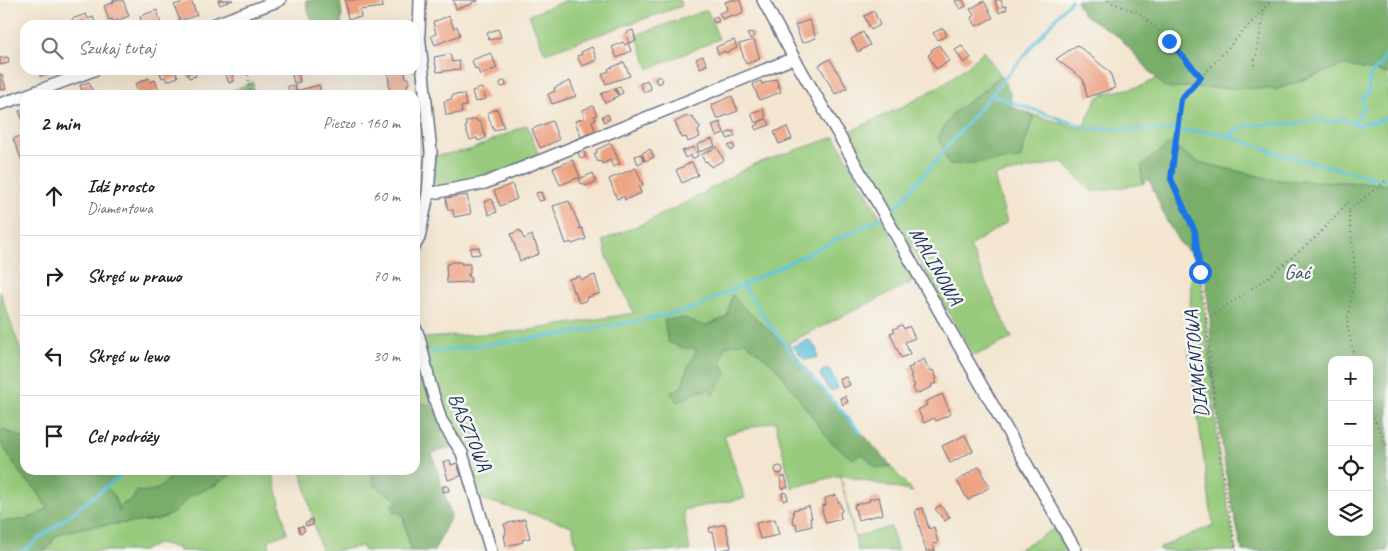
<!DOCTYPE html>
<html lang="pl">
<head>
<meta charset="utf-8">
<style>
  :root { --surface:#fff; --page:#f2f2f2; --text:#202124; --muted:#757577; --line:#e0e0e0 }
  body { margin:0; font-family:Caveat,sans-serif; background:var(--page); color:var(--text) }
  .controls { position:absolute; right:15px; bottom:15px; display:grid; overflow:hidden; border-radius:10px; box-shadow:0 5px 20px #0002 }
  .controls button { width:45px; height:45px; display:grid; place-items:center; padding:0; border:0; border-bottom:1px solid var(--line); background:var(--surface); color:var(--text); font:25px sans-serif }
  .stop { position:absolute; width:15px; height:15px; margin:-11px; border:4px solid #1a73e8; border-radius:50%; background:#fff }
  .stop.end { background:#1a73e8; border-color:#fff; box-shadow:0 1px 5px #0008 }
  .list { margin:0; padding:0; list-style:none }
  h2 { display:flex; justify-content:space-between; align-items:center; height:65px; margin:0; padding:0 20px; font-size:21px }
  h2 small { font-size:16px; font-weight:400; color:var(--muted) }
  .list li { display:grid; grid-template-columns:32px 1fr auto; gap:15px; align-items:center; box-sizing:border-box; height:80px; padding:0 20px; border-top:1px solid var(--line) }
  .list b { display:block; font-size:19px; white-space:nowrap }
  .list p { margin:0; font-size:16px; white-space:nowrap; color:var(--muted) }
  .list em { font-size:16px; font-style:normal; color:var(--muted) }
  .icon { flex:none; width:28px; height:28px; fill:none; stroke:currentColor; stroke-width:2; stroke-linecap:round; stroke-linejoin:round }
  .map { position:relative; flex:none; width:1388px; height:551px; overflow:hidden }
  .search { position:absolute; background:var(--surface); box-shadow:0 5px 20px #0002; left:20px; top:20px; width:400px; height:55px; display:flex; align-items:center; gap:12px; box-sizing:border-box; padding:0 18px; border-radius:15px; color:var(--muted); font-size:19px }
  .panel { position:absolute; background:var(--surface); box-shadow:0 5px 20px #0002; left:20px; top:90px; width:400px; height:385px; border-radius:15px }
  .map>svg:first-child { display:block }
  .green { fill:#97ca7b; stroke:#597c6c }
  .forest { fill:#79ae6b; stroke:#4a6e64; fill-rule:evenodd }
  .water { fill:#61c5df; stroke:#3e7a9e }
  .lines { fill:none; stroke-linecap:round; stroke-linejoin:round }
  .stream { stroke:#61c5df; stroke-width:3 }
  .building { fill:#eea282 }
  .minor-casing { stroke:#676f86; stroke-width:14 }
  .path { stroke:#676f86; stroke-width:2; stroke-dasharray:1 4; stroke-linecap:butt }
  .minor { stroke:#fff; stroke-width:11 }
  .route { stroke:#1a73e8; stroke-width:6 }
  .labels { text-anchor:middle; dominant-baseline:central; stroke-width:5; stroke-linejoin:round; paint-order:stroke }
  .street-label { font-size:20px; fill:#1b2f5e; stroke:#f6f6f2 }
  .park-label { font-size:20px; fill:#3a5665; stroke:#f6f6f2 }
</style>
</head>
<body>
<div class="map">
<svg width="1388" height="551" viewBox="0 0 1388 551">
  <rect width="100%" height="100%" fill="#f6f6f2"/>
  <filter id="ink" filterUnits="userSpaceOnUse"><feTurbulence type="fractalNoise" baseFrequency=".02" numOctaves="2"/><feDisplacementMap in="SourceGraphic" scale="10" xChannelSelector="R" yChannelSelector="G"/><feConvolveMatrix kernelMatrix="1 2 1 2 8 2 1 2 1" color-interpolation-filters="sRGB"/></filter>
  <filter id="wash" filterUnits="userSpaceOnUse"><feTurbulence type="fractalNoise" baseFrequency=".0096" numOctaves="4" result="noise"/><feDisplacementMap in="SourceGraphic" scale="20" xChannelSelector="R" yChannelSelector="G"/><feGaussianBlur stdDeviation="1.12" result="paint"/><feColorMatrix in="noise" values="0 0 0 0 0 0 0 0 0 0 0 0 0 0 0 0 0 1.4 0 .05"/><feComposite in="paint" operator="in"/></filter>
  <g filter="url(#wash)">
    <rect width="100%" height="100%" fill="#f3e5cf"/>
    <g class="green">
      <polygon points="567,0 679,0 682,6 545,53 529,15"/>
      <polygon points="707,10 719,39 649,69 636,35"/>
      <path d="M 983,51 L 1001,75 L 979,94 L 967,103 L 1020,159 L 1034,115 L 1082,129 L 1097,98 L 1106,93 L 1139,87 L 1157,79 C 1166,89 1168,90 1181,87 L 1278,89 L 1344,65 L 1388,74 L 1388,185 L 1369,183 L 1275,180 L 1198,162 L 1185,154 L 1172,143 L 1142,165 L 1142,184 L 1092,192 L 1062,162 L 994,176 L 1007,222 L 970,246 L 985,281 L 1012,338 L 974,356 L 852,146 L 849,132 C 896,109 946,90 983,51 Z"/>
      <polygon points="527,125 540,158 489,178 449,186 439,186 434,182 435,156 470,150"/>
      <polygon points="835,137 916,280 788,343 813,379 913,492 840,475 855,537 891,527 898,551 858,551 840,475 792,488 775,421 724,435 745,498 683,510 690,551 577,551 572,526 481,499 481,494 459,435 444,414 426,357 424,338 524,331 634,313 607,257 603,240 649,221 694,198 752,165"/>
      <polygon points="1200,272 1206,319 1219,455 1236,551 1161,551 1159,548 1213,525 1189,353 1191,275"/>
      <polygon points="0,292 25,363 25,437 23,438 3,429 0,434"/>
      <polygon points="415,338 432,404 427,405 415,400"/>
      <polygon points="0,439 10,457 24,479 30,483 38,492 47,508 36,516 19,520 0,522"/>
      <polygon points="130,470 177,470 161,488 145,492 132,500 120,514 114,495 106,487"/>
      <polygon points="238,470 272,470 287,533 269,540 269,551 179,551 178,548 160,543 142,551 45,551 51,545 54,537 64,532 85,527 157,520 183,503 190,496 215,485"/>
      <polygon points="301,470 371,470 374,485 400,502 392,504 402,514 411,551 364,551 362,546 335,551 321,551"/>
      <polygon points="1057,527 1071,551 1016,551"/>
    </g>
    <g class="forest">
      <polygon points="306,0 340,0 342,14 341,25 314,25 307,7"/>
      <polygon points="1076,0 1388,0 1388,74 1344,65 1278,89 1181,87 1170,89 1163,86 1119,37 1083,14"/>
      <polygon points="1001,75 1010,93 1012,107 1034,115 1020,159 949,165 938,137 953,113 979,94"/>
      <polygon points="253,82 254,95 230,95 229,92"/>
      <path d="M 1172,142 L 1185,154 L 1198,162 L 1275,180 L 1369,183 L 1388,185 L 1388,551 L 1242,551 L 1227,480 L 1211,364 L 1210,317 L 1204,268 L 1179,242 L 1167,222 L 1149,179 L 1142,184 L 1142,165 ZM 1332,360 L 1369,360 L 1369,532 L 1332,532 Z"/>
      <polygon points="732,294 742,306 773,334 800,361 818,383 891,466 876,468 863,454 852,459 829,440 777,368 745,342 725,346 721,361 726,374 713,395 710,389 697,392 678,402 670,392 682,387 687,369 697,349 683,348 668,342 664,320 684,318 704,326 727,317"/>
      <polygon points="415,400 427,405 432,404 455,446 432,453 451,516 434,551 411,551 403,514 394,511 392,504 400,502 374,485 371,470 415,470"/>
      <path d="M 3,429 L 23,438 L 25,437 L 25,470 L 130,470 L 106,487 L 114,495 L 119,512 L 120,505 L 132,500 L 137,491 C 157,494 164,487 174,470 L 238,470 L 215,485 L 190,496 L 175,512 L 165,517 L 157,520 L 85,527 L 64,532 L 54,537 L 51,545 L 45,551 L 0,551 L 0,522 L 19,520 L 36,516 L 47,508 L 38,492 L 30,483 L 24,479 L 4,448 L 0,439 L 0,434 Z"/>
    </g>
    <g class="water">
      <polygon points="809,340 816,348 818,357 806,360 801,356 793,346"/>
      <path d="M 827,369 L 830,370 C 832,374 836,383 838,388 C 835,391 832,391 829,390 L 820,375 L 822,371 Z"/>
    </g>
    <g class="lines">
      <g class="stream">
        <polyline points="991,95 1087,128 1215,132 1230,136 1279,154 1382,180 1388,178"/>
        <polyline points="1353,124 1364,106 1362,99 1368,93 1370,75 1381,65 1383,57 1388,51"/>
        <polyline points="1230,136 1234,131 1249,125 1306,123 1318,119 1329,123 1342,118 1353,124 1359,126 1366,121 1372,123 1388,117"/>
        <polyline points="893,211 1071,0"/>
        <polyline points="742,284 759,308 765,319 801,365 861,433"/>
        <polyline points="431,352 566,334 683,312 695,308 881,218"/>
        <polyline points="415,356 416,356"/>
        <polyline points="23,551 128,470"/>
      </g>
    </g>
    <g id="blocks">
      <g class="building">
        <polygon points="113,0 123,0 129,16 113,22 112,19 109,20 104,6 114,2"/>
        <polygon points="190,0 191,0 197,15 180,21 174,5"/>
        <polygon points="218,0 233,0 220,5"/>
        <polygon points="345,0 382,0 383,7 360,10 361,17 348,19"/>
        <polygon points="453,0 478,0 478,1 472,2 472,4 456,9"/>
        <polygon points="731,0 740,0 743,11 742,12 742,14 733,17 733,15 722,19 719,13 727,10 725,2"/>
        <polygon points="957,0 963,0 966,6 960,9 955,1"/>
        <polygon points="995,0 1001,0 1003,7 1006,6 1007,9 999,13"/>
        <polygon points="984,1 993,18 976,26 971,17 974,16 970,9"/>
        <polygon points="157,10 161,24 158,25 146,25 145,23 142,24 140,16"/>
        <polygon points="874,11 880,25 871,30 864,16"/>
        <polygon points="86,14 88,19 93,17 96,25 74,25 72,19"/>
        <polygon points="449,16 454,28 457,26 460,35 435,45 431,36 436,34 433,22"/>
        <polygon points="717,16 719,21 714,23 712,18"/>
        <polygon points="809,20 816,38 802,43 795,25"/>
        <polygon points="943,28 947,35 938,40 933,33"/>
        <polygon points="498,29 501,37 489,40 487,33"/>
        <polygon points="633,30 636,41 629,43 625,33"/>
        <polygon points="753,32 755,37 750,39 747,34"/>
        <polygon points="863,32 870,45 858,52 851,39"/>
        <polygon points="734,40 737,48 726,53 725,51 718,54 716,47"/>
        <polygon points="754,40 760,59 746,64 739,44"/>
        <polygon points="623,42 625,45 628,43 631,51 617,58 612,47"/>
        <polygon points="939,45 949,61 936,69 928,55 932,52 931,50"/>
        <polygon points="1077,45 1110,72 1115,88 1087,97 1083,79 1056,59"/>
        <polygon points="962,46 971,58 964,63 955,50"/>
        <polygon points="592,47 597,60 582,66 577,56 582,54 581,52"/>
        <polygon points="491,53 497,68 480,75 477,68 475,69 472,60"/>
        <polygon points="450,54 452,62 459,61 460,69 437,72 434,57"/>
        <polygon points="703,56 707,65 700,68 696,59"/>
        <polygon points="8,57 9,63 0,65 0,58"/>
        <polygon points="830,59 847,88 835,94 819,65"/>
        <polygon points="624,62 630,76 606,84 602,74 609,71 608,69"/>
        <polygon points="38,70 55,70 40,76"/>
        <polygon points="159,70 175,70 178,77 167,81 165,77 162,78"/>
        <polygon points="186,70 194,70 196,76 189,78"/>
        <polygon points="224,70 235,70 236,73 232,75 234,81 229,83"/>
        <polygon points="298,70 300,82 294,83 291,71"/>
        <polygon points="405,71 406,78 409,78 409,84 407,84 408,91 390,93 388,73"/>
        <polygon points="0,74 2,74 6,89 0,90"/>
        <circle cx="659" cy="80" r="3.5"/>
        <polygon points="149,78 150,82 155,80 159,90 148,95 139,95 135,84"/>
        <polygon points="776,79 781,92 759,100 753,84 761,81 762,84"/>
        <polygon points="647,80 651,89 644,92 640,84"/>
        <polygon points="570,81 576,96 552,104 548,94 555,91 554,88"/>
        <circle cx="503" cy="84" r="3"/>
        <polygon points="89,82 92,90 83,93 80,85"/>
        <polygon points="295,85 296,91 319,85 321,95 291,95 291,93 289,94 288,86"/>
        <polygon points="620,86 623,93 619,95 615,88"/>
        <polygon points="482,88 486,99 475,102 472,91"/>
        <polygon points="614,88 618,96 613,98 614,99 605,103 601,94"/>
        <polygon points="464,94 466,106 461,107 462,113 446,115 444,101 452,99 452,95"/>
        <polygon points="732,96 738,111 717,119 711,105"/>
        <polygon points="593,106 597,115 594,116 596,119 592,121 595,131 581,137 575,121 584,118 582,110"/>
        <polygon points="25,109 25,126 19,111"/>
        <polygon points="497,109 504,127 494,131 487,113"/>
        <polygon points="763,109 766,118 755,123 751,113"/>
        <polygon points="608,114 610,119 604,122 602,116"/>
        <polygon points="687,116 687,117 692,116 694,120 696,121 698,125 701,127 698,131 700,137 688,142 686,137 682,138 675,122"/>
        <polygon points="476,119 478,122 480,121 486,138 478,141 477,138 470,140 465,127 467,126 465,122"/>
        <polygon points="767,119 770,125 756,130 754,126 759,124 758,123"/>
        <polygon points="552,121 559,140 540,148 532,129"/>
        <polygon points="720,122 724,133 716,136 712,125"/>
        <polygon points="787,127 792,139 779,144 774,132"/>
        <polygon points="733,131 735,136 728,139 725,134"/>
        <polygon points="22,135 25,141 25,168 13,139"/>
        <polygon points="712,139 715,146 699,152 697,145"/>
        <polygon points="611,143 620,164 613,167 610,160 602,164 601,161 598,162 594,154 597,153 596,150"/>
        <polygon points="733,144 735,148 731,151 728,146"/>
        <polygon points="694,147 698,156 692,159 691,155 685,158 682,151"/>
        <polygon points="717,147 724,160 711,167 707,161 705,162 701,155"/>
        <polygon points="583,149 586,157 581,159 577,151"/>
        <polygon points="650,149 654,157 645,161 642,153"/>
        <polygon points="641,154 644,161 638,164 635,156"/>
        <polygon points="573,160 580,177 560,185 553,168"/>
        <polygon points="692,162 698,175 682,183 676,170"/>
        <polygon points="636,168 643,185 639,187 641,193 625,200 624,196 617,199 609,179"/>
        <polygon points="593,173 596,182 585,186 583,183 581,184 579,179"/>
        <polygon points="415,174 418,187 415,188"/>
        <polygon points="512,184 517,199 500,206 494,191"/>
        <polygon points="541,192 544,200 539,201 536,193"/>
        <polygon points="467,195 471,213 470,213 470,214 454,217 453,210 448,210 446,198"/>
        <polygon points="492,199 497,212 489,215 484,202"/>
        <polygon points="569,201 580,227 579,229 582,228 586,239 572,244 571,242 566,244 553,206"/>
        <polygon points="520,230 524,239 532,235 534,242 535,241 539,254 520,261 511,234"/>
        <polygon points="479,247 480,254 471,255 470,248"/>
        <polygon points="452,262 461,262 461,264 470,264 470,274 468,274 468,276 470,276 471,282 447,283 446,265"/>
        <polygon points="595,275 600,293 586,298 588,300 579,303 575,291 573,292 569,279 580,276 581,280"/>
        <polygon points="902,325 904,329 909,326 915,338 905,342 910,354 901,358 890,333 895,331 893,329"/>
        <polygon points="924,359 928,368 929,367 931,371 933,370 937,379 935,380 937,383 931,385 932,387 916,394 913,387 915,386 910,376 912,375 908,368 913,366 912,365"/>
        <polygon points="846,377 850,385 843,388 839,379"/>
        <polygon points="942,394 951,414 936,421 934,418 924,423 918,410 927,405 925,402"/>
        <polygon points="845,396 848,402 843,405 840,398"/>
        <polygon points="965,435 973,451 950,463 942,446"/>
        <polygon points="450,460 451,465 457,463 461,476 448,480 443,462"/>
        <circle cx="779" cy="470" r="4"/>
        <polygon points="978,467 981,468 983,472 982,474 990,487 968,500 957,481"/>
        <polygon points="785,476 788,487 782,489 780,478"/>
        <polygon points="443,486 448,486 449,491 443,492"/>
        <polygon points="786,492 788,499 783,501 782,493"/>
        <polygon points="836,495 838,502 840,502 842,511 840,512 841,519 826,523 822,510 823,510 822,506 826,505 825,498"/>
        <polygon points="879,497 883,514 858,520 854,505 870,501 869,499"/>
        <polygon points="940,505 950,517 945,521 935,509"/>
        <polygon points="809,506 812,518 810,518 812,526 797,530 796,523 794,524 792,517 794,516 793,510"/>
        <polygon points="923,508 929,529 934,527 938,543 933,544 935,551 926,551 915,510"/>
        <polygon points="312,519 313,525 306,526 305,523 310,522 309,520"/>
        <polygon points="525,519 530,538 522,540 523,542 506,546 504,535 506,535 505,532 506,531 504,524"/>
        <polygon points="775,519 779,535 760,539 756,523"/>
        <polygon points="725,524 731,548 717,551 713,532 710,533 709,528"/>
        <polygon points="303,526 305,531 300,533 298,527"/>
      </g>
    </g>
  </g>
  <g filter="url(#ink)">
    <use href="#blocks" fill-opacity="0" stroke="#676f86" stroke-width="1"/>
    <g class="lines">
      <defs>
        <g id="minor">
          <polyline points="763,0 794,58 836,130 1076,551"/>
          <polyline points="213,25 280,0"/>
          <polyline points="27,95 94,70"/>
          <polyline points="0,104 25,96"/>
          <polyline points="428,194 485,183 794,58"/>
          <polyline points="415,245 419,238 428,194 431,152 419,33 420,0"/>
          <polyline points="415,327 419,337 430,384 441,420 462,453 491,551"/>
        </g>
      </defs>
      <use href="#minor" class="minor-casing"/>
      <g class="path">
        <polyline points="1108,0 1110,2 1139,13 1169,41 1201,77"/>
        <polyline points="1254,65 1265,8"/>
        <polyline points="247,70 251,95"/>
        <polyline points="1349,210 1388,179"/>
        <polyline points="1206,319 1266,279 1317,236 1348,202 1355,273 1347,324 1355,360"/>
        <polyline points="1369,408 1388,448"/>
        <polyline points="1236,551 1220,460 1206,319 1195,232 1171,179 1181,99 1272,0"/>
      </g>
      <use href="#minor" class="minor"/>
    </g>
  </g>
  <g class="lines" filter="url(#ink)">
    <polyline class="route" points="1169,41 1201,77 1181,99 1171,179 1195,232 1200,272"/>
  </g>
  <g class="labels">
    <g class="street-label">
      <text transform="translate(936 266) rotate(60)">MALINOWA</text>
      <text transform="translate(1196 364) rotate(-96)">DIAMENTOWA</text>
      <text transform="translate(470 432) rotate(67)">BASZTOWA</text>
    </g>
    <g class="park-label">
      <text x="1297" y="272">Gać</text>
    </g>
  </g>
</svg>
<div class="controls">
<button>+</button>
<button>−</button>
<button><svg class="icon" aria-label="locate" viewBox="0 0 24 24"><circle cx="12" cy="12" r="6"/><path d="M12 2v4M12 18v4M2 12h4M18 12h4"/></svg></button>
<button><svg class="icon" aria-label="layers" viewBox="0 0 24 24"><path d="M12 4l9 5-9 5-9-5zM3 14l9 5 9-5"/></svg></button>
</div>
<div class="stop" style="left:1200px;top:272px"></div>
<div class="stop end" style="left:1169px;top:41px"></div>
<div class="search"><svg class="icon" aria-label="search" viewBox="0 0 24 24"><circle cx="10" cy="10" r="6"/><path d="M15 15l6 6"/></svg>Szukaj tutaj</div>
<section class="panel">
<h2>2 min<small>Pieszo · 160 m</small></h2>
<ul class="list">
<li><svg class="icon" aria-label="ahead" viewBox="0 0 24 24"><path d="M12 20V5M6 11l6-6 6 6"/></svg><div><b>Idź prosto</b><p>Diamentowa</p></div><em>60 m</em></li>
<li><svg class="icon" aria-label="right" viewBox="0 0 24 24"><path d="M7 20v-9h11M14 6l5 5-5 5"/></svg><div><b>Skręć w prawo</b></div><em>70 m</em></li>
<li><svg class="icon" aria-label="left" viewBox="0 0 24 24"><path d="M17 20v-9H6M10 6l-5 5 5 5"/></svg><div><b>Skręć w lewo</b></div><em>30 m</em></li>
<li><svg class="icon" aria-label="arrive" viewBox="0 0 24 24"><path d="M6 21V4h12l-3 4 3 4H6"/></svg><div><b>Cel podróży</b></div></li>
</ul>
</section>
</div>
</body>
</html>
